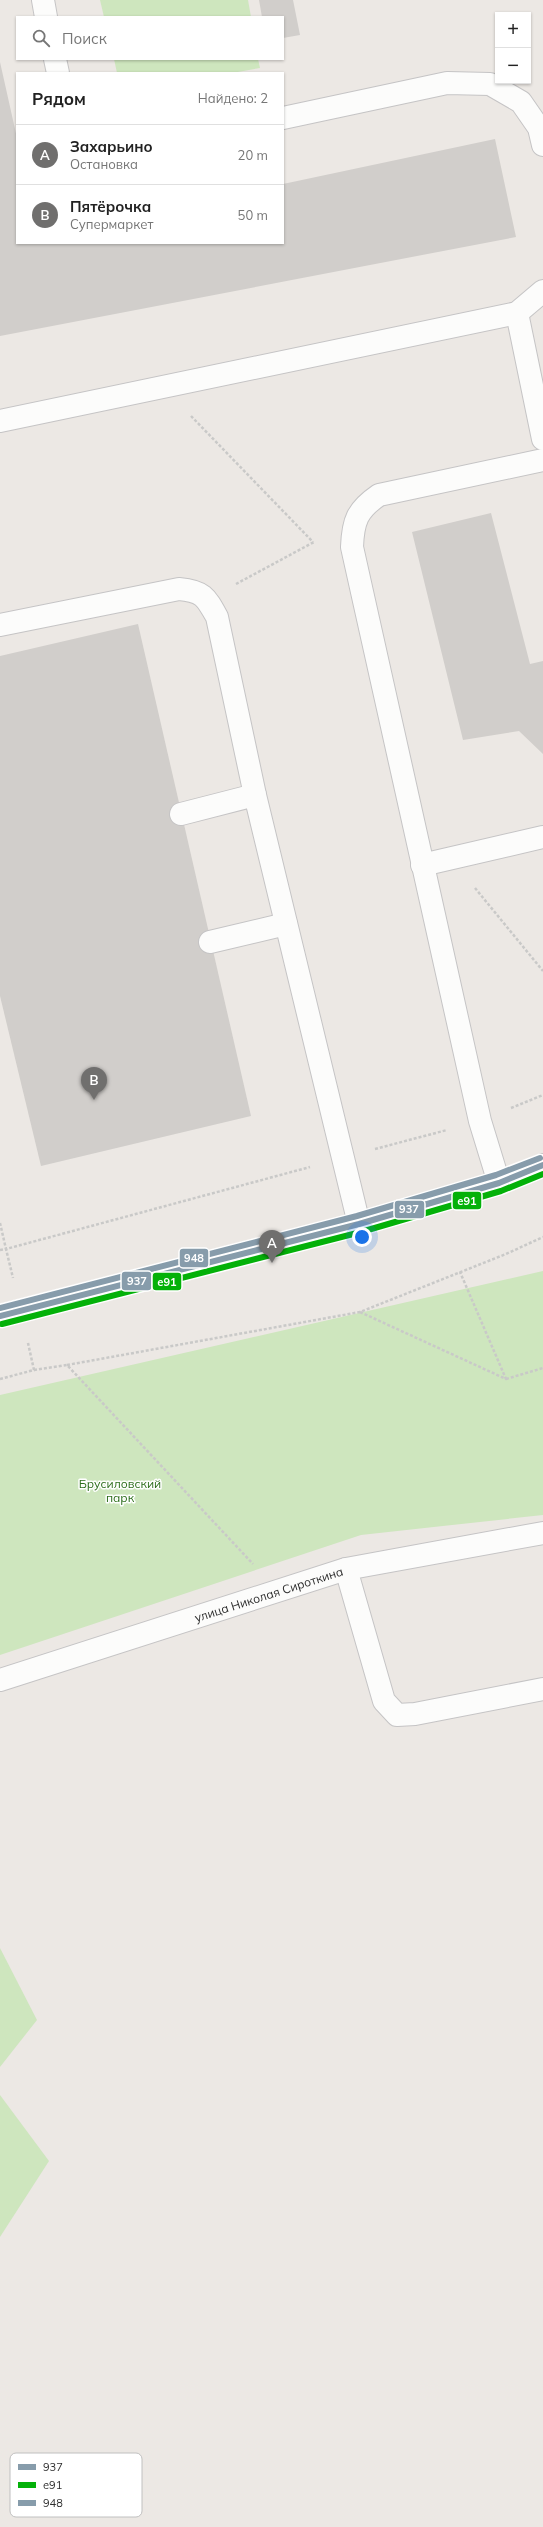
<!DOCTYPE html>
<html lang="ru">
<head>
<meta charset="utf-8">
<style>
  :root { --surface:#fff; --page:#f6f6f6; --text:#222; --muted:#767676; --line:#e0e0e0; --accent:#706f6e }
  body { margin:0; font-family:Mulish,sans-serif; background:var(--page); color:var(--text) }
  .controls { position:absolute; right:12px; top:12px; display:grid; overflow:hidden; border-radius:0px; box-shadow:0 1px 3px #0004 }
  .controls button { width:36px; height:36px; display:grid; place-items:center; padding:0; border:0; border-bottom:1px solid var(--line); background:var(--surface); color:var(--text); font:20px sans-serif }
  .you { position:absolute; left:362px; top:1237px; width:14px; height:14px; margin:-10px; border:3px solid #fff; border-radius:50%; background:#1a73e8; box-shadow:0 0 0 6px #1a73e833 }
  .badge { display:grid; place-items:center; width:26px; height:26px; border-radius:50%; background:var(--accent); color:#fff; font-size:13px; font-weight:700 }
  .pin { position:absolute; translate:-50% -33px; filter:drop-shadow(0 1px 2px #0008) }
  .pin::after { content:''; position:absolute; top:21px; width:14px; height:12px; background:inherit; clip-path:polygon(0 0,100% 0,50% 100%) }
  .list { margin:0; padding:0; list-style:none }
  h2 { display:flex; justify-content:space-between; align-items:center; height:52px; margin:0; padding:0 16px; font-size:17px }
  h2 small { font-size:13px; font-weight:400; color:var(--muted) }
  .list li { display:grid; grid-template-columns:26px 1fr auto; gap:12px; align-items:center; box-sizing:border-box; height:60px; padding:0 16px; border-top:1px solid var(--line) }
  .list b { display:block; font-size:15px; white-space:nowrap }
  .list p { margin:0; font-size:13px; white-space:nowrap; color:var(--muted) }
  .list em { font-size:13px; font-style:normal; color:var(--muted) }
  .icon { flex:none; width:22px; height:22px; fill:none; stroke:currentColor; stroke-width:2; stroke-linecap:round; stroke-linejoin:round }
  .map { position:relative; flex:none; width:543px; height:2527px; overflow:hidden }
  .search { position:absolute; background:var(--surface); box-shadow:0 1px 3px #0004; left:16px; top:16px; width:268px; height:44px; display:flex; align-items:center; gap:10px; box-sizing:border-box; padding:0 14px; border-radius:0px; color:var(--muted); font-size:15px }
  .panel { position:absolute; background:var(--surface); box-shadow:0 1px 3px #0004; left:16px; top:72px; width:268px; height:172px; border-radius:0px }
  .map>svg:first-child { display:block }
  .green { fill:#cee6be }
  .building { fill:#d1cecb }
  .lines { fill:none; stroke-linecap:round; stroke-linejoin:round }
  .minor-casing { stroke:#c5c4c5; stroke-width:24 }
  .path { stroke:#c9c9c8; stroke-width:2.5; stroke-dasharray:3 2; stroke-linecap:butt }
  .minor { stroke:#fcfcfb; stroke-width:22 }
  .bus-1-casing { stroke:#fff; stroke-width:9 }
  .bus-2-casing { stroke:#fff; stroke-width:9 }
  .bus-3-casing { stroke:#fff; stroke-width:9 }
  .bus-1 { stroke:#879cab; stroke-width:6 }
  .bus-2 { stroke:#04b109; stroke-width:6 }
  .bus-3 { stroke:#879cab; stroke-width:6 }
  .labels { text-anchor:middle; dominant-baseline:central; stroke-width:3; stroke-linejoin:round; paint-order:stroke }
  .park-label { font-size:12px; fill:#2c6e1b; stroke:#fff }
  .street-label { font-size:12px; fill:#2e2e2e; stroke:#fff }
  .key { fill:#fff; stroke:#c0c0c0; stroke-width:1 }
  .key-label { font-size:11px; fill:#2e2e2e }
  .line-badge { stroke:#fff; stroke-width:1.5 }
  .badge-label { font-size:11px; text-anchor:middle; font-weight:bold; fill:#fff }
</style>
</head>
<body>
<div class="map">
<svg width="543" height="2527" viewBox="0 0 543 2527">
  <rect width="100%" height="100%" fill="#ece8e4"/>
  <g class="green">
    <polygon points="100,0 248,0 251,17 104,17"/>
    <polygon points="114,59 258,59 260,68 232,73 117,73"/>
    <polygon points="543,1271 543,1515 361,1535 0,1655 0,1395"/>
    <polygon points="0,1948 37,2020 0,2067"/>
    <polygon points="0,2095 49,2161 0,2237"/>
  </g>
  <g class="building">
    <polygon points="259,0 293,0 300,35 283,38 283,17 262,17"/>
    <polygon points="0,62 17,138 17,243 283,243 283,184 495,139 516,237 0,336"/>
    <polygon points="491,513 530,664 543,661 543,754 519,731 463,740 412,532"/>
    <polygon points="138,624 251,1116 41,1166 0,996 0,656"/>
  </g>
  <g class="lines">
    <defs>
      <g id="minor">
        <polyline points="43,0 46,17"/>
        <polyline points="55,59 58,73"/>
        <polyline points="283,118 447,83 490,84 521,102 539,128 543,145"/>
        <polyline points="517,313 543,439"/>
        <polyline points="0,421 517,313 543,291"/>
        <path d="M 0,625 L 179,589 C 203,591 206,597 217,617 L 255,795 L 359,1224"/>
        <polyline points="181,814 255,795"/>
        <polyline points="422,865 543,837"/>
        <polyline points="210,942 286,924"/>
        <path d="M 499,1183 L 480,1121 L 352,547 C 353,521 357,510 379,495 L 543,460"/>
        <polyline points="0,1316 359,1224 499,1183 543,1165"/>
        <polyline points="346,1569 384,1701 397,1715 415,1714 543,1689"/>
        <path id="s1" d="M 0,1680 L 346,1569 L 543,1533"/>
      </g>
    </defs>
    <use href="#minor" class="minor-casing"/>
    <g class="path">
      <polyline points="191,416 313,542"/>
      <polyline points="236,584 314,542"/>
      <polyline points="475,888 543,971"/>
      <polyline points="511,1108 543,1095"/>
      <polyline points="375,1149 447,1130"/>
      <polyline points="0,1223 6,1249 310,1167"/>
      <polyline points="0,1250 6,1249 13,1278"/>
      <polyline points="360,1312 506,1379 460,1272"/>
      <polyline points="67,1365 360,1312 506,1254 543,1237"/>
      <polyline points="34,1370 67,1365 253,1564"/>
      <polyline points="0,1379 34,1370 28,1343"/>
      <polyline points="506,1379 543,1368"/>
    </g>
    <use href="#minor" class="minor"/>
    <defs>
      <polyline id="bus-1" points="0,1316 359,1224 499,1183 543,1165"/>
      <polyline id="bus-2" points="2,1324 361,1232 501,1191 543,1174"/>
      <polyline id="bus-3" points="0,1308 357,1216 496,1175 540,1158"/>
    </defs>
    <use href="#bus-1" class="bus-1-casing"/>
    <use href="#bus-2" class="bus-2-casing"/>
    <use href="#bus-3" class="bus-3-casing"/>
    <use href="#bus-1" class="bus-1"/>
    <use href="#bus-2" class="bus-2"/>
    <use href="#bus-3" class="bus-3"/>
  </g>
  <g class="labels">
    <g class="park-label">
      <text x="120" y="1483">Брусиловский<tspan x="120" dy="14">парк</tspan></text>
    </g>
    <g class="street-label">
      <text stroke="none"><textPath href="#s1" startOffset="282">улица Николая Сироткина</textPath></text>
    </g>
  </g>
  <rect x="10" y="2453" width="132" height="64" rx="6" class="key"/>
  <rect x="18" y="2464" width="18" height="6" fill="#879cab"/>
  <rect x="18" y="2482" width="18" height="6" fill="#04b109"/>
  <rect x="18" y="2500" width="18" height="6" fill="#879cab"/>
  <g class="key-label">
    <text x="43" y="2471">937</text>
    <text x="43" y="2489">е91</text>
    <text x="43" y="2507">948</text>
  </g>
  <g class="line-badge">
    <rect x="452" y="1191" width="30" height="19" rx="4" fill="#04b109"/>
    <rect x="394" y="1200" width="31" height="19" rx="4" fill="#879cab"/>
    <rect x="179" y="1248" width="30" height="20" rx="4" fill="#879cab"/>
    <rect x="121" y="1271" width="31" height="20" rx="4" fill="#879cab"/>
    <rect x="152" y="1272" width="30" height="19" rx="4" fill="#04b109"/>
  </g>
  <g class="badge-label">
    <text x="467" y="1205">е91</text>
    <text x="409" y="1213">937</text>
    <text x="194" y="1262">948</text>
    <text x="137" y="1285">937</text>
    <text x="167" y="1286">е91</text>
  </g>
</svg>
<div class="controls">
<button>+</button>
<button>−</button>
</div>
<div class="you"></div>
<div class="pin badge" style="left:272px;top:1263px">A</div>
<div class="pin badge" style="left:94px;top:1100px">B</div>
<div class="search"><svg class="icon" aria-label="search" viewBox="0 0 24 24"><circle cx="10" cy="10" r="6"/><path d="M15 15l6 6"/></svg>Поиск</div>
<section class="panel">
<h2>Рядом<small>Найдено: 2</small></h2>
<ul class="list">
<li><span class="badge">A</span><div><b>Захарьино</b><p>Остановка</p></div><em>20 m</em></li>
<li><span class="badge">B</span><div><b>Пятёрочка</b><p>Супермаркет</p></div><em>50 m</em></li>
</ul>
</section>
</div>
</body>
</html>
